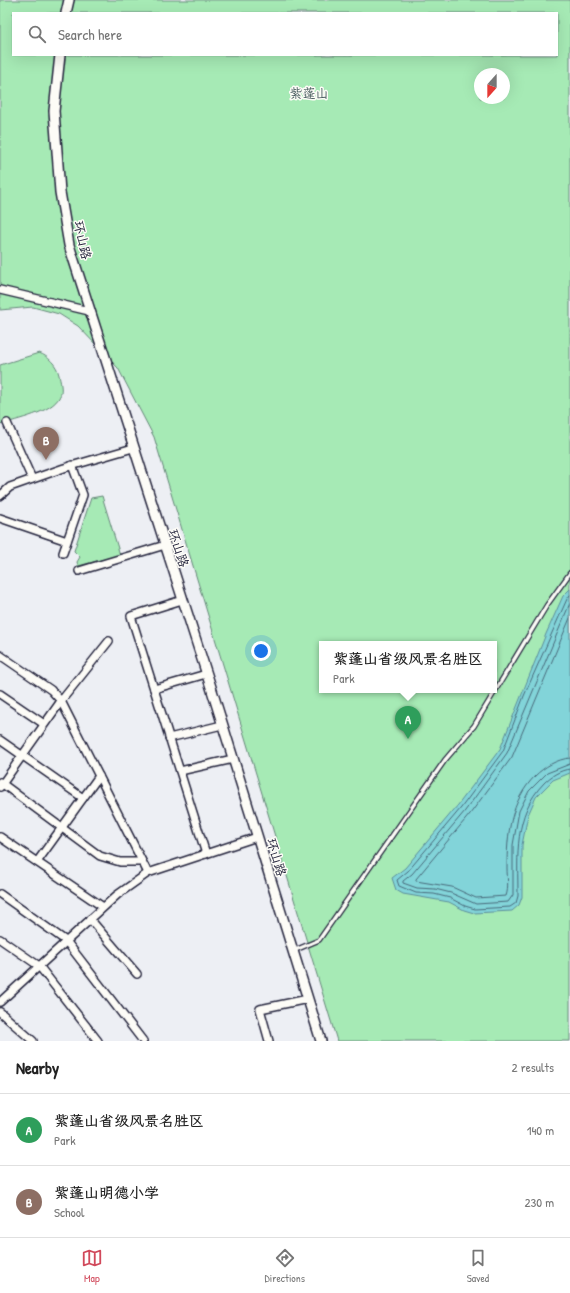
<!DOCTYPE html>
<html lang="en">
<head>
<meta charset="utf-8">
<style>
  :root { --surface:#fff; --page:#f6f6f6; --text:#222; --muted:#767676; --line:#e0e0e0; --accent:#d1495b }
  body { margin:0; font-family:"Patrick Hand","LXGW WenKai TC",sans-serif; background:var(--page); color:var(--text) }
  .compass { position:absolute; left:474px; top:68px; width:36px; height:36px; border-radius:50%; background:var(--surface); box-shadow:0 4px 16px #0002; rotate:201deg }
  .you { position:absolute; left:261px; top:651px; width:14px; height:14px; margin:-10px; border:3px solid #fff; border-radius:50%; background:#1a73e8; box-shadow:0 0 0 6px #1a73e833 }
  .badge { display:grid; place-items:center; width:26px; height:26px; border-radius:50%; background:var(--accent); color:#fff; font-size:13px; font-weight:700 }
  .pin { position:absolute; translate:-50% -33px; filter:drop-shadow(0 1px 2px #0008) }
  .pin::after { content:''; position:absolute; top:21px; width:14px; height:12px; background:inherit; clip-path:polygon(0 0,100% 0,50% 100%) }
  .popup { position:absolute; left:319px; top:641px; width:178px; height:52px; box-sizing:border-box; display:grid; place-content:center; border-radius:0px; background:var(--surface); filter:drop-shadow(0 1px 3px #0005); font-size:13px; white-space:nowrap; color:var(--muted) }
  .popup b { font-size:15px; color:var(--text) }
  .popup::after { content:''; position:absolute; left:50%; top:100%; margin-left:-8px; border:8px solid transparent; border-top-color:var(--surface) }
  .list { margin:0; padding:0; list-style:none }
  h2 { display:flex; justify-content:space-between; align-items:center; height:52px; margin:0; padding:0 16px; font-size:17px }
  h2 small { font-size:13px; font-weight:400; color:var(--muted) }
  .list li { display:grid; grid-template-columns:26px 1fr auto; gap:12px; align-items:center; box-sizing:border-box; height:72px; padding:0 16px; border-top:1px solid var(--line) }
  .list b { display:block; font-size:15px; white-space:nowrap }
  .list p { margin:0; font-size:13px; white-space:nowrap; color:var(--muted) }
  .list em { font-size:13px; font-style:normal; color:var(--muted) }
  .icon { flex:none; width:22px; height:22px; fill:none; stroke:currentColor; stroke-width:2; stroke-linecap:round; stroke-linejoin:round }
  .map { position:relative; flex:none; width:570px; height:1041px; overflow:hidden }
  .search { position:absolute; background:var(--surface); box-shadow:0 4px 16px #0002; left:12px; right:12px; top:12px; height:44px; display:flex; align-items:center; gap:10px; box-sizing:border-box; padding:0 14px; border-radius:0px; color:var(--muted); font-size:15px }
  .sheet { height:196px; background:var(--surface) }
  nav { display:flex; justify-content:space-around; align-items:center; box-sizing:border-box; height:56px; border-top:1px solid var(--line); background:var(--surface); font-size:11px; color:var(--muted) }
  nav a { display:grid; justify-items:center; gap:2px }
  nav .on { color:var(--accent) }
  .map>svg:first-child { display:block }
  .green { fill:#a6eab5; stroke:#648678; fill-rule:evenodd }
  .water { fill:#82d4d9; stroke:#5c8d9a }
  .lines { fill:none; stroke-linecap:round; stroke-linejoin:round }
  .shore { stroke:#48697a; stroke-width:1 }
  .service-casing { stroke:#22223b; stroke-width:6 }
  .minor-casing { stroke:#22223b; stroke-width:10 }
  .secondary-casing { stroke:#22223b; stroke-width:12 }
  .service { stroke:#fdfcf7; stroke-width:3.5 }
  .minor { stroke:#fdfcf7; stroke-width:7 }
  .secondary { stroke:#fdfcf7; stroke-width:9 }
  .labels { text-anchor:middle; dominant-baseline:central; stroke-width:3; stroke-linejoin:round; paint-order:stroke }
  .park-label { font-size:13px; fill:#4a5e60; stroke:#fdfcf7 }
  .street-label { font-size:13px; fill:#22223b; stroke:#fdfcf7 }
</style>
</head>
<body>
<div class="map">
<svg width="570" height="1041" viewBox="0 0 570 1041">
  <rect width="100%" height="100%" fill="#edeff4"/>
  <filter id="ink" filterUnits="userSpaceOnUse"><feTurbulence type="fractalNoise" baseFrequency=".025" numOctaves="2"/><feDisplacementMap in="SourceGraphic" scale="8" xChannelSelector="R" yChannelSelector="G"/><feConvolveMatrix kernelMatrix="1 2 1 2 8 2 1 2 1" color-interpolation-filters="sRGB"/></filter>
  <g filter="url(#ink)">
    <g class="green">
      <path d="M 0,0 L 570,0 L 570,1041 L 337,1041 L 154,437 L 118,368 L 78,326 L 59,314 L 33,307 L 0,310 ZM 13,13 L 557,13 L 557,55 L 13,55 ZM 480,74 L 504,74 L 504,98 L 480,98 ZM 322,644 L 494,644 L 494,690 L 322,690 Z"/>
      <path d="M 39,353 C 48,356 57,365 59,375 C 60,381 63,389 60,396 C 52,413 17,419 0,425 L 0,365 Z"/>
      <polygon points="102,496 120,555 78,566 77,562 80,557 74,551 91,498"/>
    </g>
    <polygon class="water" points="570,589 570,773 553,780 536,797 528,815 522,845 522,897 519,905 512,911 474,913 464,910 449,902 403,894 396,890 392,878 405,868 458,805 500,749 546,634 563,596"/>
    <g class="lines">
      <g class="shore">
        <path d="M 570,595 L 567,599 L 524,696 L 503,751 L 461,808 L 408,871 L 397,880 L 399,886 L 416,893 L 434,894 L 450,898 L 465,906 L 475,909 L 510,907 L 516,903 L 518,896 C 518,856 513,815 544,783 C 551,776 560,770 570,769"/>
        <polyline points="570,603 507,753 465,811 412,874 403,881 403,883 417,888 435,889 451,893 476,904 508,902 513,895 513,845 519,811 529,791 547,773 570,764"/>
        <path d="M 570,618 L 512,757 L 470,814 L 416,879 L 416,881 L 452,887 L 476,898 L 506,896 C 509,888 507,877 507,868 C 507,834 510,802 535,776 C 544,767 557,759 570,758"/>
      </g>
      <defs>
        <polyline id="service" points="293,951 319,940 445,760 474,726 547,605 570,573"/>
        <g id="minor">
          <polyline points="0,290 89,311"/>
          <polyline points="7,423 32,479"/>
          <polyline points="0,496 10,487 64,468 133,448"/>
          <polyline points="0,518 67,541"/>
          <polyline points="63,553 83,495 72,465"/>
          <polyline points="79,571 165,545"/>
          <polyline points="182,600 131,616 206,854"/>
          <polyline points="0,655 51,690 61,701 148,873"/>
          <polyline points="154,689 206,674"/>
          <polyline points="0,694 44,724"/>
          <polyline points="169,738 222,725"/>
          <polyline points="0,740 83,798"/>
          <polyline points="180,771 233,759"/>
          <polyline points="0,782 100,856 120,862 142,862"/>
          <polyline points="0,787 61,701 109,641"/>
          <polyline points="0,837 103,907"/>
          <polyline points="37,862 99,776"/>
          <polyline points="0,894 66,941 143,1041"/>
          <polyline points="90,919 137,974"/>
          <polyline points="0,939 39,966 98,1041"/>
          <polyline points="0,1002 117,895 148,873 257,837"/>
          <polyline points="0,1012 33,1041"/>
          <polyline points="269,1041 260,1009 308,999"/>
        </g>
        <g id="secondary">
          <polyline points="66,13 69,0"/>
          <polyline points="60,55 54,111 60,192 69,245 210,684 321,1041"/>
        </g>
      </defs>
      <use href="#service" class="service-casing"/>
      <use href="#minor" class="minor-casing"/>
      <use href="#secondary" class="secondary-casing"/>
      <use href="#service" class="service"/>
      <use href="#minor" class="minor"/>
      <use href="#secondary" class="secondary"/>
    </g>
  </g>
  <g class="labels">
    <g class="park-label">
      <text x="309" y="93">紫蓬山</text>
    </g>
    <g class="street-label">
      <text transform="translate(83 240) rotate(77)">环山路</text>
      <text transform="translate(179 548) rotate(72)">环山路</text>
      <text transform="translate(277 857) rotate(73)">环山路</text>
    </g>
  </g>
</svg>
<svg class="compass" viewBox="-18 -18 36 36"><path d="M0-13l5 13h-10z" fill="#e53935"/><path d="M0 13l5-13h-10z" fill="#767676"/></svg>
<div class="you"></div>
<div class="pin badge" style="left:408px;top:739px;background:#2e9e5b">A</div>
<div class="popup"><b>紫蓬山省级风景名胜区</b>Park</div>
<div class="pin badge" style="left:46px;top:460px;background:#8d6e63">B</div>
<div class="search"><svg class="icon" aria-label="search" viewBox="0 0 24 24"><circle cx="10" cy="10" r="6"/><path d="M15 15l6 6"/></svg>Search here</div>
</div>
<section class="sheet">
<h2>Nearby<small>2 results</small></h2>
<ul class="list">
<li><span class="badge" style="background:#2e9e5b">A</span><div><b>紫蓬山省级风景名胜区</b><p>Park</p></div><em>140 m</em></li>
<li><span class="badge" style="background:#8d6e63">B</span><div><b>紫蓬山明德小学</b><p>School</p></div><em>230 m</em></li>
</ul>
</section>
<nav>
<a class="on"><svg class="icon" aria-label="map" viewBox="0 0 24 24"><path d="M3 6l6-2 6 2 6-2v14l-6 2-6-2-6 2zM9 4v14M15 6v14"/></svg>Map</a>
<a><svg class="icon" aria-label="directions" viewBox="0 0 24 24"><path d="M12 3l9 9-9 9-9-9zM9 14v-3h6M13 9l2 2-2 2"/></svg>Directions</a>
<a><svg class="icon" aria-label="saved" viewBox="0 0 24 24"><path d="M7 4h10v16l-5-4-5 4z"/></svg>Saved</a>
</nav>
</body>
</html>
